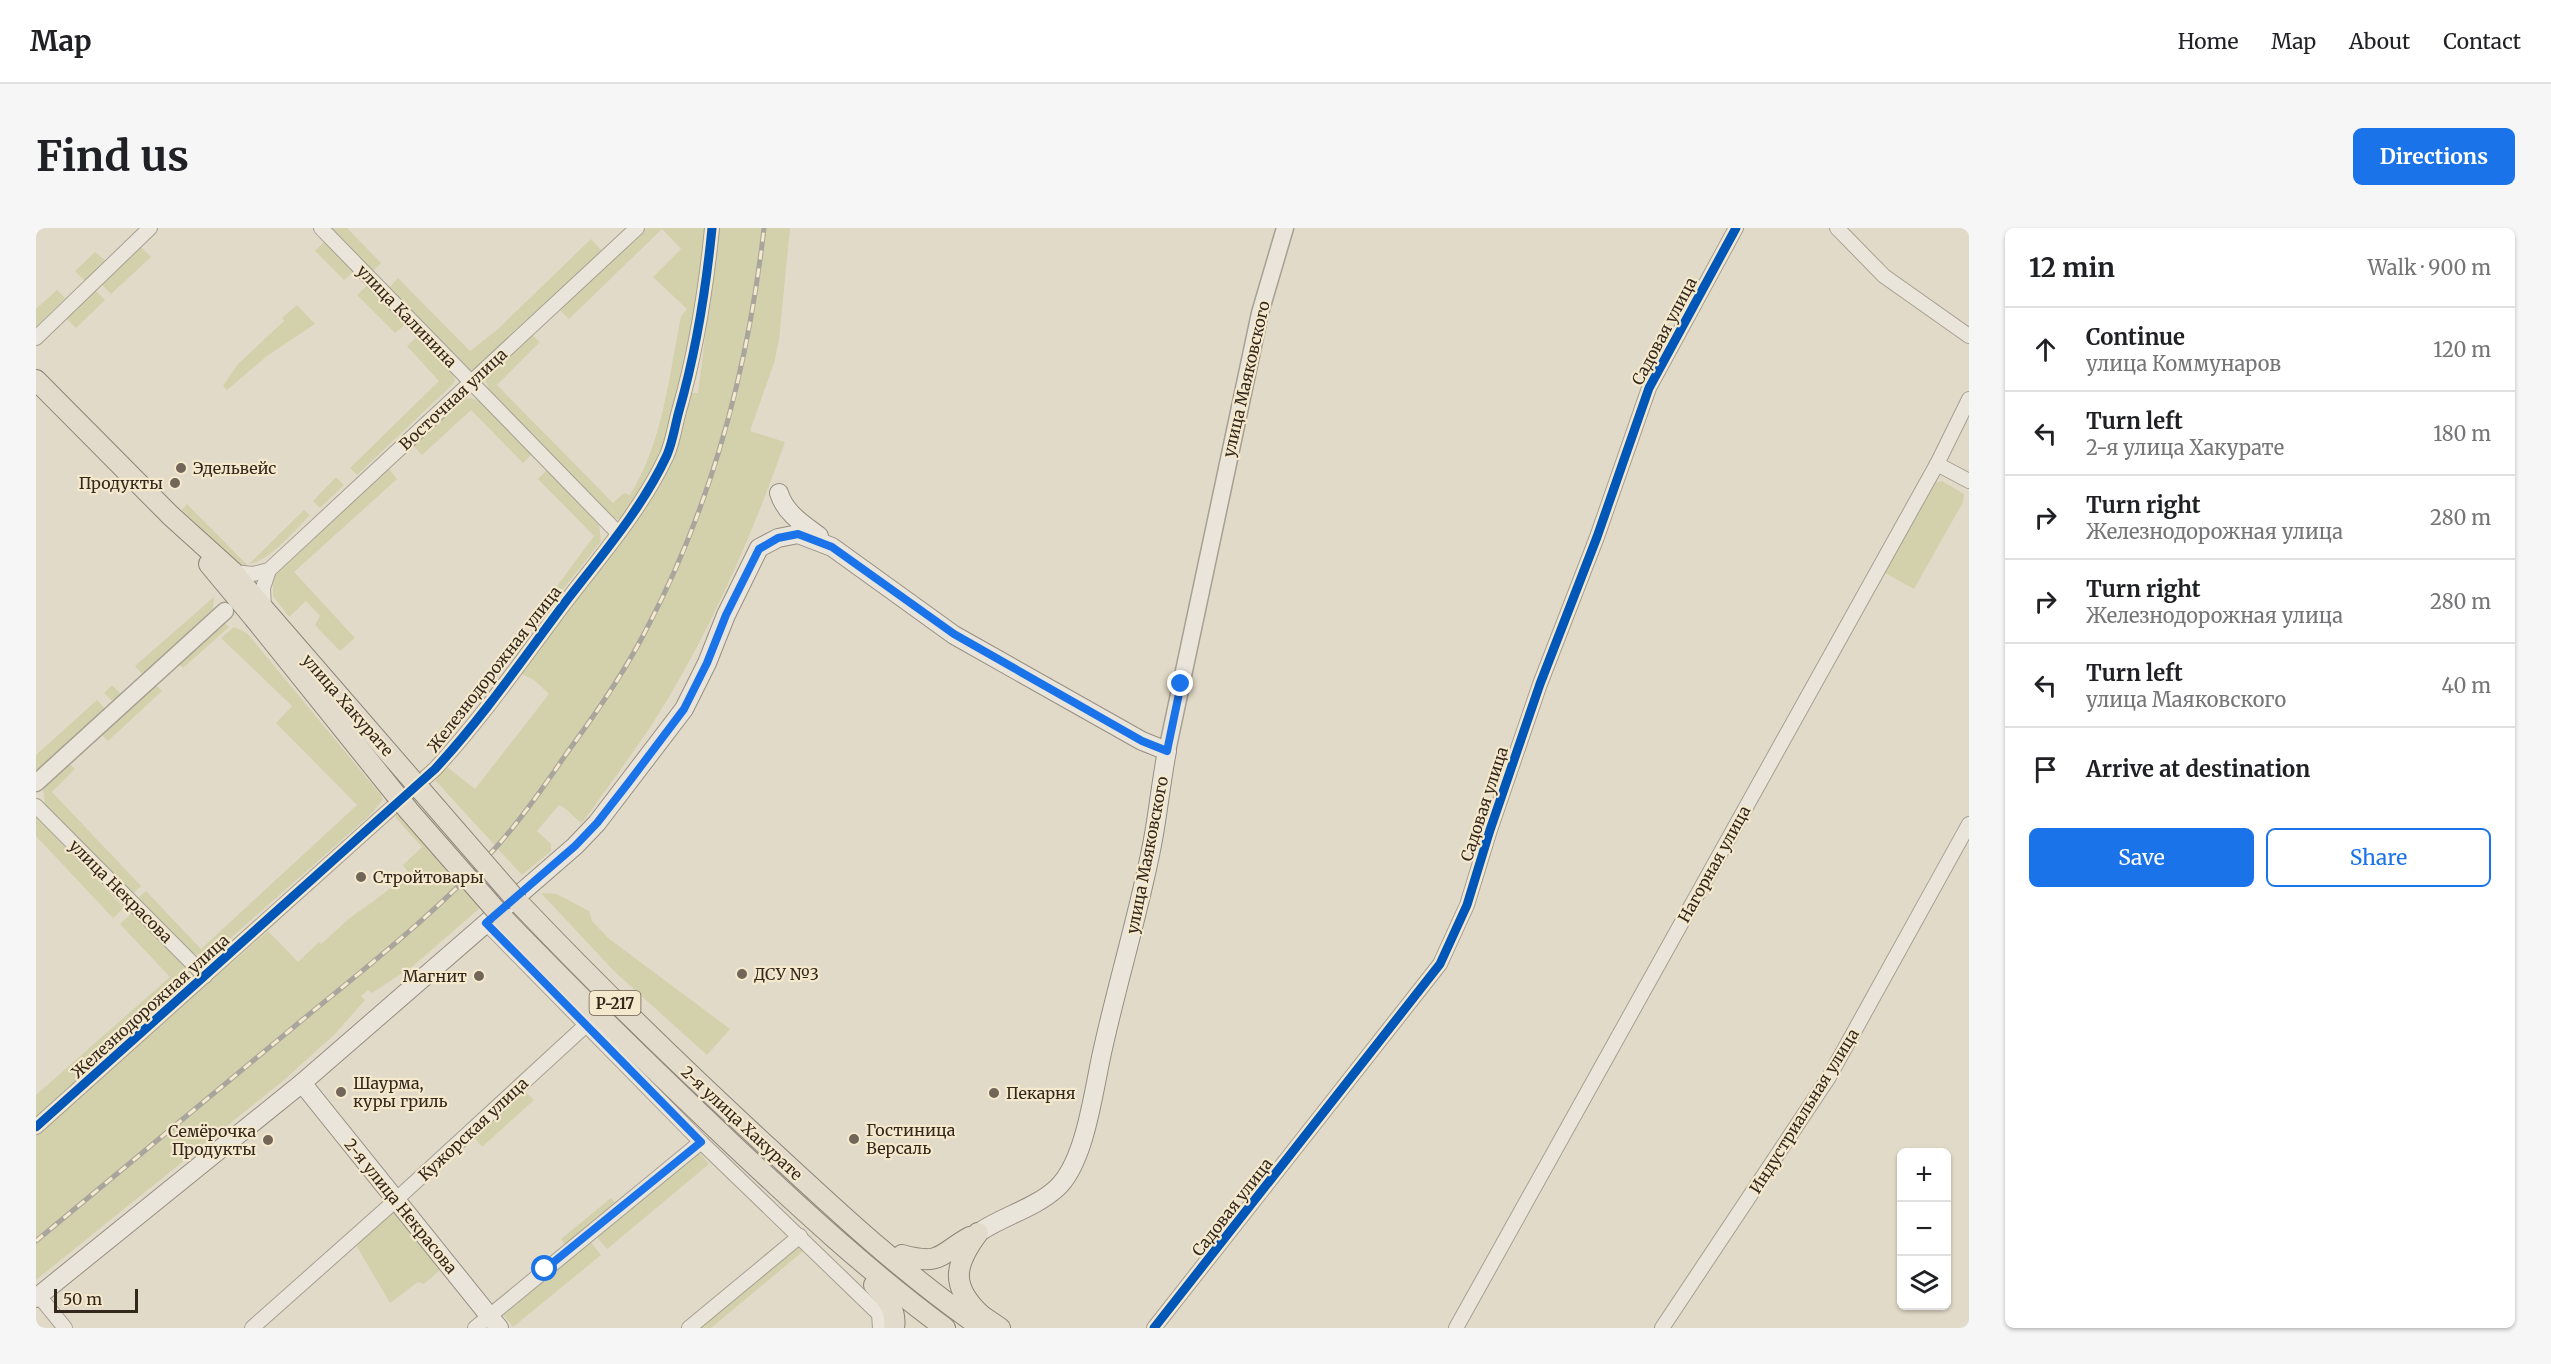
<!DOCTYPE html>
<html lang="en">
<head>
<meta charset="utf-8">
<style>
  :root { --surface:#fff; --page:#f6f6f6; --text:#202124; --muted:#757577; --line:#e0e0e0; --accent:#1a73e8 }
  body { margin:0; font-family:Merriweather,serif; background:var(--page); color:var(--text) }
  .controls { position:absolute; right:18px; bottom:18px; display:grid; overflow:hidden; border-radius:9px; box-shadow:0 2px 4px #0004 }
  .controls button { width:54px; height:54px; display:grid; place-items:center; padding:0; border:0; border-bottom:2px solid var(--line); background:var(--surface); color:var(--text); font:30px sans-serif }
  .scale { position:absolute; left:18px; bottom:15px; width:84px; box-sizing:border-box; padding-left:6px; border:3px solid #34271c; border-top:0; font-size:16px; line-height:21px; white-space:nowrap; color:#34271c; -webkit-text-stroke:4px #f4e8cd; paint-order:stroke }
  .stop { position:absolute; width:18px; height:18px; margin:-14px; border:4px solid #1a73e8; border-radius:50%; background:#fff }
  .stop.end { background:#1a73e8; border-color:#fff; box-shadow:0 2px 6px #0008 }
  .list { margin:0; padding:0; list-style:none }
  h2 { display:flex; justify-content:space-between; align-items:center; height:78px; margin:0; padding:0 24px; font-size:26px }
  h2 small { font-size:20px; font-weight:400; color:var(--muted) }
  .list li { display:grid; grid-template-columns:39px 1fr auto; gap:18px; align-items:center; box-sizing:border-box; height:84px; padding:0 24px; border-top:2px solid var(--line) }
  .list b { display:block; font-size:22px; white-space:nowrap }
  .list p { margin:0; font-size:20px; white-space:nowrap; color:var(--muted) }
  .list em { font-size:20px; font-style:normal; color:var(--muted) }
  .actions { display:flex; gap:12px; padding:18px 24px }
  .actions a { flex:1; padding:14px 0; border:2px solid var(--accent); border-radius:9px; text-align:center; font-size:21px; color:var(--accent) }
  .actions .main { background:var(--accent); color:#fff }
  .icon { flex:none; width:33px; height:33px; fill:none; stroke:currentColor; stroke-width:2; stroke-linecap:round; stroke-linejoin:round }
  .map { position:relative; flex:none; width:1933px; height:1100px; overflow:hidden; border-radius:9px }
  header { display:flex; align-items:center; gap:36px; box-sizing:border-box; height:84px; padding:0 30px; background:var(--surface); border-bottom:2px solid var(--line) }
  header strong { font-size:28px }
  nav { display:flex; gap:33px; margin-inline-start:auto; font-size:21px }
  .intro { display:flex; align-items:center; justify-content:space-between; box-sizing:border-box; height:144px; padding:0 36px }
  h1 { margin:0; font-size:42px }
  .button { padding:15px 27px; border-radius:9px; background:var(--accent); color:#fff; font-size:21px; font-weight:700 }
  main { display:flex; gap:36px; padding:0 36px }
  aside { flex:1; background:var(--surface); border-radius:9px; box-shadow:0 2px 4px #0004 }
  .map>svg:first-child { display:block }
  .green { fill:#d2d1ab }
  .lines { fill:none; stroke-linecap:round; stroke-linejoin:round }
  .minor-casing { stroke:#a69f92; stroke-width:16 }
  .tertiary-casing { stroke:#a69f92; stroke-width:19 }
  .secondary-casing { stroke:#968e82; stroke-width:20 }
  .primary-casing { stroke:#8c8479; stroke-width:22 }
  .minor { stroke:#eae5db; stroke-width:14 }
  .tertiary { stroke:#eae5db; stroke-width:16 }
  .secondary { stroke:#eae5db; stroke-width:18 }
  .primary { stroke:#e2dbcb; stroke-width:20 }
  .rail-casing { stroke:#a9a49c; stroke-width:5 }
  .rail { stroke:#f4e8cd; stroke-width:3; stroke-dasharray:9; stroke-linecap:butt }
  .primary-bridge-casing { stroke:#8c8479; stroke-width:22; stroke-linecap:butt }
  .primary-bridge { stroke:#e2dbcb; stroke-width:20 }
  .cycleway-casing { stroke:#f4e8cd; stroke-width:13 }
  .cycleway { stroke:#0057b8; stroke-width:9 }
  .route { stroke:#1a73e8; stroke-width:8 }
  .poi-dot { fill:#716658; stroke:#f4e8cd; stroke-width:2 }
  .labels { text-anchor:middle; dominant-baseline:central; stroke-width:4.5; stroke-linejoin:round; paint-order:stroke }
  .shield { fill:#f4e8cd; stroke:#6e6151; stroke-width:1.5 }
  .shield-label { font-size:15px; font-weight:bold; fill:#34271c }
  .street-label { font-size:16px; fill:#34271c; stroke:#f4e8cd }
  .poi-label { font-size:16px; fill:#34271c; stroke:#f4e8cd; text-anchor:start }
</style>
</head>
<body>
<header>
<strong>Map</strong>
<nav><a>Home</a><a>Map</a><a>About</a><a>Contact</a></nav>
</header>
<div class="intro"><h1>Find us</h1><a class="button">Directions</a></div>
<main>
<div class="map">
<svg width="1933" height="1100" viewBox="0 0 1933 1100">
  <rect width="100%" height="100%" fill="#e2dac8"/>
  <g class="green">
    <polygon points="290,0 311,0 345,35 338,42 332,41"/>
    <path d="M 611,0 L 672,0 L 663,71 L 636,198 L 618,245 L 585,291 L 580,291 L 569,283 L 454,164 L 449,152 L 495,106 L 504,114 L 461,157 L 577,275 L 588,265 L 594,267 C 627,214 633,148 645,88 L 651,81 L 617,49 L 645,21 L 626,1 L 533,91 L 522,80 Z"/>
    <path d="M 683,0 L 754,0 L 743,112 L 738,135 L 714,203 L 749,214 C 714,313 672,409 615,498 C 593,531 569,563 546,595 C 537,590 533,581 523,577 L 501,603 L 515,616 L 515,623 L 486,647 L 399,552 L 411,539 L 439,561 L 513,466 L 498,452 L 486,446 L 601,288 L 654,165 L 662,165 Z"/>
    <polygon points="555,11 568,25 438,143 427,140 352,61 362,50 434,123 461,102"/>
    <polygon points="289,13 318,43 308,52 279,23"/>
    <polygon points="103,17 115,29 75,66 64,55"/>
    <polygon points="59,24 70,33 49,53 39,43"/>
    <polygon points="332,57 370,96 359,105 321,67"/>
    <polygon points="58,61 69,72 40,100 29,89"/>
    <polygon points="21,62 29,70 0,99 0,81"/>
    <polygon points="261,77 279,96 231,128 191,162 187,158 202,136 248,93 246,90"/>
    <polygon points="381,109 415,141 419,152 417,156 321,247 314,240 403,153 371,118"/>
    <polygon points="435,170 444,173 496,226 487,235 435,182 386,227 377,217 424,172"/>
    <polygon points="352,240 361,251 258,344 319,410 304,423 279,397 284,388 270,373 253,389 237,368 237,350 240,344"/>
    <polygon points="511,242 563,297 565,313 521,369 516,365 558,308 502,251"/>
    <polygon points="300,249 308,257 284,280 277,273"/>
    <polygon points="1906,253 1928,266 1927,274 1878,361 1849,345 1892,264 1898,255"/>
    <polygon points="151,276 214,340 201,336 146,282"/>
    <path d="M 268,282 L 274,287 C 259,302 234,333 213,336 Z"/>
    <polygon points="178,369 177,381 107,447 99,438"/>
    <polygon points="186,393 193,399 147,440 142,435"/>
    <path d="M 198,399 L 211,405 L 345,567 L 347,572 L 333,588 L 180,723 C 172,727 163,727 154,725 L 101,671 L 110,663 L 165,721 L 321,577 L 240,495 L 256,478 L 185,410 Z"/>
    <polygon points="457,437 465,444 406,518 397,509"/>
    <polygon points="118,455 126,463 72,513 64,505"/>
    <polygon points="76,457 85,466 77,474 68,465"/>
    <polygon points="61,472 69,481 0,546 0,527"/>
    <polygon points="31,534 39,541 16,564 105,658 97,666 9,577 7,559"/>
    <path d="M 361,586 L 444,680 L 377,738 L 336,765 L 332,762 L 325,768 L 329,772 L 299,806 L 248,852 L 0,1052 L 0,904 L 232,703 L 262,734 L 283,714 L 285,716 C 298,705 311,691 325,682 C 341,671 358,658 372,644 L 367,637 L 386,619 L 359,589 Z"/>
    <polygon points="0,588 88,680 77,690 0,608"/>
    <polygon points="505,665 521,666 553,683 556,693 572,710 694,801 671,827 579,744"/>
    <polygon points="96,685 153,743 154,748 152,754 0,894 0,867 134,749 84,696"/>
    <polygon points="490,864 498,872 446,919 438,909"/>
    <polygon points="661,922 673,936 571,1021 559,1007"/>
    <polygon points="575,970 579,975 529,1017 525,1011"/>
    <polygon points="358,982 404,1042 388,1056 382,1054 354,1075 320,1017"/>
    <polygon points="553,1012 565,1027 477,1099 465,1084"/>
    <polygon points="761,1014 771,1020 675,1100 655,1100"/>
  </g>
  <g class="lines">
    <defs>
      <g id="minor">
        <polyline points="285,0 582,305"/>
        <polyline points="1801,0 1848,48 1933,108"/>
        <polyline points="0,110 114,0"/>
        <polyline points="1901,236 1933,253"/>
        <polyline points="197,344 217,346 233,342"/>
        <polyline points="228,381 227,360 233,342 601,0"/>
        <polyline points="0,578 169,748"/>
        <polyline points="450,695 665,914 843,1086 844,1100"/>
        <path d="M 0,899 L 399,541 C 447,489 486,432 528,376 C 564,329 606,281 631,227 C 637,213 639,197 643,183 C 660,124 670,61 676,0"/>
        <polyline points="3,1068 29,1100"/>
        <polyline points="216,1100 351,980 550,797"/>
        <polyline points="439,1100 665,914"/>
        <polyline points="653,1100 764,1008"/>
        <polyline points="1118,1100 1404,736 1431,677 1454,602 1504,456 1561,309 1613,160 1700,0"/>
        <polyline points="1420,1100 1901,236 1933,171"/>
        <polyline points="1626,1100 1793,849 1933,596"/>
      </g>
      <g id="tertiary">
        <polyline points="1131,523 1224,85 1249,0"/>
        <polyline points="0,555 189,383"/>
      </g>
      <g id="secondary">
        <path d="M 743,265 C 749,285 767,296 783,308"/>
        <polyline points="266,855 463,1100"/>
        <path d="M 0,1070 L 266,855 L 539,618 L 561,595 L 648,481 L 671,435 L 690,387 L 723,320 L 742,310 L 762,306 L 796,319 L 918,407 L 1106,513 L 1131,523 C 1125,554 1122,586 1116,617 C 1103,684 1083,749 1068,816 C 1058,856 1051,932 1021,960 C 998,981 966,988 942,1005"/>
      </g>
      <g id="primary">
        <polyline points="0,152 134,287 197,344 228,381"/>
        <polyline points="173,336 218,390"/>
        <path d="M 482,674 C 559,755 639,833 721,909 C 793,976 865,1044 946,1100"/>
        <path d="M 465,688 C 540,766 617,841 695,915 C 764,980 833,1044 909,1100"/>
        <path d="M 942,1005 C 918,1037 914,1058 945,1087"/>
        <path d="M 866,1027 C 906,1038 903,1026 934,1009"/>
        <path d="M 838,1057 C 850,1070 861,1081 858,1100"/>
        <polyline points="939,1083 964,1100"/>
      </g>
    </defs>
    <use href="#minor" class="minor-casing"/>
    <use href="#tertiary" class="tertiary-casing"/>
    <use href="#secondary" class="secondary-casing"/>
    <use href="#primary" class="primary-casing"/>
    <use href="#minor" class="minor"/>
    <use href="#tertiary" class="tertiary"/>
    <use href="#secondary" class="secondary"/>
    <use href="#primary" class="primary"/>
    <defs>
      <path id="rail" d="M 0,1013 C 88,940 177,866 265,793 C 333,737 404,682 463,616 C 489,586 511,554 533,522 C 561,484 588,445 610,402 C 676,277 712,141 728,0"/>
    </defs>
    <use href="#rail" class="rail-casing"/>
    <use href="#rail" class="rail"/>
    <defs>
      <g id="primary-bridge">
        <polyline points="228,381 482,674"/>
        <polyline points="218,390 373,583 465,688"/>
      </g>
    </defs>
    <use href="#primary-bridge" class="primary-bridge-casing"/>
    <use href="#primary-bridge" class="primary-bridge"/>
    <defs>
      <g id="cycleway">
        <path d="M 0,899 L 399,541 C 447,489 486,432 528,376 C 564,329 606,281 631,227 C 637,213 639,197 643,183 C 660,124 670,61 676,0"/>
        <polyline points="1118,1100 1404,736 1431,677 1454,602 1504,456 1561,309 1613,160 1700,0"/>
      </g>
    </defs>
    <use href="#cycleway" class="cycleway-casing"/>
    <use href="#cycleway" class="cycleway"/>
  </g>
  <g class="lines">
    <polyline class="route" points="509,1041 665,914 450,695 539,618 561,595 593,554 648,481 671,435 690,387 723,321 742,310 762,306 796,319 918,406 1106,513 1131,523 1145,456"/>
  </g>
  <g class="poi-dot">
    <circle cx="145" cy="240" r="6"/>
    <circle cx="139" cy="255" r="6"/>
    <circle cx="325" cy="649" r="6"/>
    <circle cx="706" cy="746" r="6"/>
    <circle cx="443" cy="748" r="6"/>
    <circle cx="305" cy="864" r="6"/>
    <circle cx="958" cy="865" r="6"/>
    <circle cx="818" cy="911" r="6"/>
    <circle cx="232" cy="912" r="6"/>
  </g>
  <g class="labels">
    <rect class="shield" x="553.5" y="763" width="51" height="24" rx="4.5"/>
    <g class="shield-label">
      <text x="579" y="775">Р-217</text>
    </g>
    <g class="street-label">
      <text transform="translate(371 88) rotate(46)">улица Калинина</text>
      <text transform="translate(1628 103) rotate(-62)">Садовая улица</text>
      <text transform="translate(1210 151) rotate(-77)">улица Маяковского</text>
      <text transform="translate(417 171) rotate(-43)">Восточная улица</text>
      <text transform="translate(458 441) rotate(-52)">Железнодорожная улица</text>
      <text transform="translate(312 477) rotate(49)">улица Хакурате</text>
      <text transform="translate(1448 576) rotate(-72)">Садовая улица</text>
      <text transform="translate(1111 627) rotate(-79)">улица Маяковского</text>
      <text transform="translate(1678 636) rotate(-61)">Нагорная улица</text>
      <text transform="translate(85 663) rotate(45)">улица Некрасова</text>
      <text transform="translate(114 778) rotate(-42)">Железнодорожная улица</text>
      <text transform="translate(1768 883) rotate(-58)">Индустриальная улица</text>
      <text transform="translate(706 895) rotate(43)">2-я улица Хакурате</text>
      <text transform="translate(437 901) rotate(-43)">Кужорская улица</text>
      <text transform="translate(365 978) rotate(51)">2-я улица Некрасова</text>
      <text transform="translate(1196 979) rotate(-52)">Садовая улица</text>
    </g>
    <g class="poi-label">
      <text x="157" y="240">Эдельвейс</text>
      <text x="127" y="255" text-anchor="end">Продукты</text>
      <text x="337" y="649">Стройтовары</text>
      <text x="718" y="746">ДСУ №3</text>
      <text x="431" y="748" text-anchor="end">Магнит</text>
      <text x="317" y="855">Шаурма,<tspan x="317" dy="18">куры гриль</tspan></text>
      <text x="970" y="865">Пекарня</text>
      <text x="830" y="902">Гостиница<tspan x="830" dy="18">Версаль</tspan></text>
      <text x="220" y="903" text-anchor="end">Семёрочка<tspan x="220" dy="18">Продукты</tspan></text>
    </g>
  </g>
</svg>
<div class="controls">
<button>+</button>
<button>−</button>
<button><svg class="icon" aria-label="layers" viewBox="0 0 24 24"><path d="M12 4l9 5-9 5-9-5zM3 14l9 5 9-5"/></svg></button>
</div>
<div class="scale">50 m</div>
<div class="stop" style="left:509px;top:1041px"></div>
<div class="stop end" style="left:1145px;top:456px"></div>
</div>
<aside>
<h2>12 min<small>Walk · 900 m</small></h2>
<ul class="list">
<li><svg class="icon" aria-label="ahead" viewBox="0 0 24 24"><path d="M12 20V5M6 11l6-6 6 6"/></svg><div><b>Continue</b><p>улица Коммунаров</p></div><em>120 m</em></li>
<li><svg class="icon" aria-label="left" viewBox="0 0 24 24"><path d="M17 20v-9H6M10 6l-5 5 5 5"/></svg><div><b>Turn left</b><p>2-я улица Хакурате</p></div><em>180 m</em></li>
<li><svg class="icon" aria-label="right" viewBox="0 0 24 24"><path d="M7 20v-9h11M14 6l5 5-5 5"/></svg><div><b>Turn right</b><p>Железнодорожная улица</p></div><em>280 m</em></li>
<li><svg class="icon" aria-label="right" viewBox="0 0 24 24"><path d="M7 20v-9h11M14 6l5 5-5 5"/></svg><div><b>Turn right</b><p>Железнодорожная улица</p></div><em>280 m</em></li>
<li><svg class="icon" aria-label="left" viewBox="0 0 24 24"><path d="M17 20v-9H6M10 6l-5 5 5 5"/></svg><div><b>Turn left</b><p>улица Маяковского</p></div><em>40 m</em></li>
<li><svg class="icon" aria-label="arrive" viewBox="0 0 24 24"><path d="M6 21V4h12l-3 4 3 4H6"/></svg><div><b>Arrive at destination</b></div></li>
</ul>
<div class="actions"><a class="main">Save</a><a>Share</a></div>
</aside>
</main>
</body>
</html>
